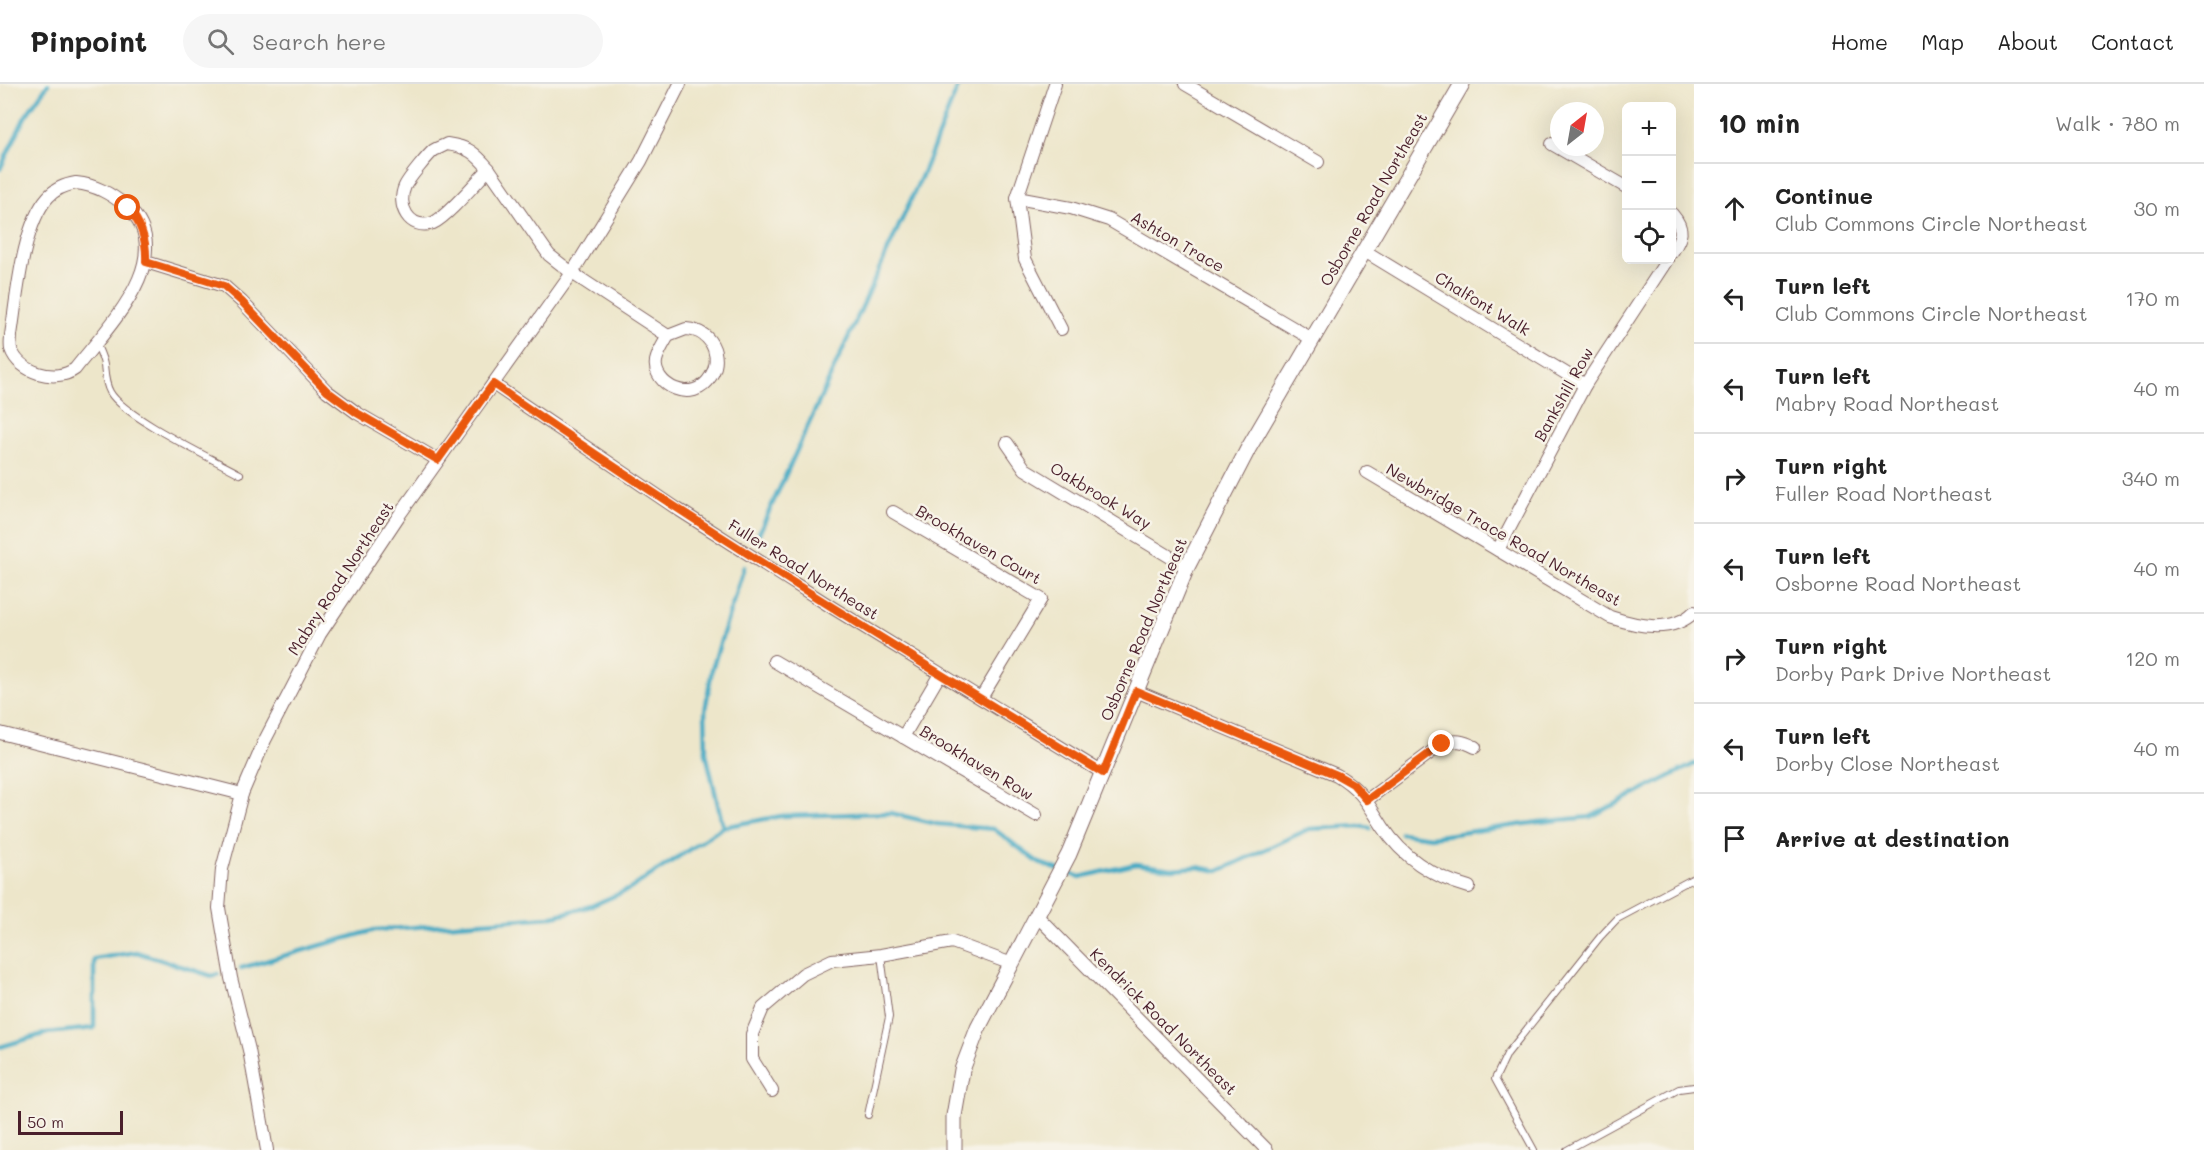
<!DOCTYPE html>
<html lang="en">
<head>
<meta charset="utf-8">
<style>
  :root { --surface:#fff; --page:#f6f6f6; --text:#222; --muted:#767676; --line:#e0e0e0 }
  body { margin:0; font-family:Mali,sans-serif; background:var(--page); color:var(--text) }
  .controls { position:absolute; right:18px; top:18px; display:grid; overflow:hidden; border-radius:9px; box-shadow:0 6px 24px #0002 }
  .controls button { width:54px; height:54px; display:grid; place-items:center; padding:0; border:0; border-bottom:2px solid var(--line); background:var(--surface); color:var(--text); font:30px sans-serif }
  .compass { position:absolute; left:1550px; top:18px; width:54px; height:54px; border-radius:50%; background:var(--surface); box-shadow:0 6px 24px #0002; rotate:31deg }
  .scale { position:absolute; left:18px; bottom:15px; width:105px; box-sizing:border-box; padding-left:6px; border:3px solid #4a1f2b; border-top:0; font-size:16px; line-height:21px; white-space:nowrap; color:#4a1f2b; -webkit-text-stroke:4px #f7f3e8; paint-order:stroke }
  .stop { position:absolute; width:18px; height:18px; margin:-14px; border:4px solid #ea580c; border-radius:50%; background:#fff }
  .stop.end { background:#ea580c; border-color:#fff; box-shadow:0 2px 6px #0008 }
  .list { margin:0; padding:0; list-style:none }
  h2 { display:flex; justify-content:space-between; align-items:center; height:78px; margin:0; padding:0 24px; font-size:26px }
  h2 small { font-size:20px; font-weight:400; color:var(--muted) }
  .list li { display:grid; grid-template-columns:39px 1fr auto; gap:18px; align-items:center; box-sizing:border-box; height:90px; padding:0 24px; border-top:2px solid var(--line) }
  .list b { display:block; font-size:22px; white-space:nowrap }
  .list p { margin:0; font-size:20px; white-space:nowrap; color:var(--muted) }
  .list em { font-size:20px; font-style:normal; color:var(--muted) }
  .icon { flex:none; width:33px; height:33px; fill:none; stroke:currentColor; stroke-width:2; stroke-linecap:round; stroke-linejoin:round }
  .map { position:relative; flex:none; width:1694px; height:1066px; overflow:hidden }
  header { display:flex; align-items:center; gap:36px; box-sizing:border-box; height:84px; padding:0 30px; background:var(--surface); border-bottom:2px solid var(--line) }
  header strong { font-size:28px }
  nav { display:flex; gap:33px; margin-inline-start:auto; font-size:21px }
  .search { width:420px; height:54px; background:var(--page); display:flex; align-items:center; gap:15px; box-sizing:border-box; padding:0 21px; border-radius:33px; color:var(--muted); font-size:22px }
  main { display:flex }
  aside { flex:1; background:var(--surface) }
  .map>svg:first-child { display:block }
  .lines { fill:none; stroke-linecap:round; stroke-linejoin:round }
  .stream { stroke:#45aac4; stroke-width:4.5 }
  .service-casing { stroke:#836563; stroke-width:8 }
  .minor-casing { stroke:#836563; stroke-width:14 }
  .tertiary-casing { stroke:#836563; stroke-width:17 }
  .service { stroke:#fff; stroke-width:6 }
  .minor { stroke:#fff; stroke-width:12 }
  .tertiary { stroke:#fff; stroke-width:15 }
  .route { stroke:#ea580c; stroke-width:8 }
  .labels { text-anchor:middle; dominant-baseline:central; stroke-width:5; stroke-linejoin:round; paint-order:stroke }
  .street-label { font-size:16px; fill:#4a1f2b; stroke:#f7f3e8 }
</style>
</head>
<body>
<header>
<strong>Pinpoint</strong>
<div class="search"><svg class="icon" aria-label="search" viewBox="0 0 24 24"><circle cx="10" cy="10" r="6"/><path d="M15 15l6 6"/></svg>Search here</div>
<nav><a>Home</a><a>Map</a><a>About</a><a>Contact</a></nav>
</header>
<main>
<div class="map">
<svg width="1694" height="1066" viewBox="0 0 1694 1066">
  <rect width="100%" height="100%" fill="#f7f3e8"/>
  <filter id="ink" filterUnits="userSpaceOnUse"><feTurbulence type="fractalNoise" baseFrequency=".0167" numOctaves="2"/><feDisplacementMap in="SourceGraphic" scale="12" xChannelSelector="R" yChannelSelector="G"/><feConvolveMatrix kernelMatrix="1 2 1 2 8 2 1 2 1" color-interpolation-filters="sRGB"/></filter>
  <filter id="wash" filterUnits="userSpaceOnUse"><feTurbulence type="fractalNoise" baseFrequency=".008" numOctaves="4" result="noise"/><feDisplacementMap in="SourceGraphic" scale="24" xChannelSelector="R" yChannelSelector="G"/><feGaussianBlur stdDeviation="1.35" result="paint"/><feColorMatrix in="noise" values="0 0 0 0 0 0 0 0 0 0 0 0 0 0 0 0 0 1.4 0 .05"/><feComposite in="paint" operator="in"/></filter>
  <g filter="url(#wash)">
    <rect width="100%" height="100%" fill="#ede6ca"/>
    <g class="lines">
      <g class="stream">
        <polyline points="0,85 25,33 48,0"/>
        <polyline points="756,456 923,89 959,0"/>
        <polyline points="723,743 706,669 705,627 712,585 744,483"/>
        <polyline points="1401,749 1431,753 1539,738 1590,733 1694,680"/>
        <polyline points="241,884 375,846 550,833 591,822 630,805 723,743 781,732 891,729 937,740 994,745 1039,779 1080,793 1136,780 1172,785 1197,783 1219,787 1309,745 1359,742 1370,744"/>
        <polyline points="0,963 47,949 94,944 94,875 136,868 212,892 218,890"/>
      </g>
    </g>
  </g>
  <g filter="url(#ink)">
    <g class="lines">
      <defs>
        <g id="service">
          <path d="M 96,259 C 99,266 103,274 104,281 C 105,291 105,299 110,308 C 124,333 211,374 240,390"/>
          <polyline points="868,1031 889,933 881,871"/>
          <polyline points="1534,1066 1495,995 1507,970 1600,853 1617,835 1694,794"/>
          <polyline points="1567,1066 1679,1005 1694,1003"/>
        </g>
        <g id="minor">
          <polyline points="1055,0 1017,114 1025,175 1061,245"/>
          <polyline points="1185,0 1318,78"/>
          <path d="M 447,60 C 469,63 475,69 489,85 C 477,97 447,133 433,139 C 409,147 396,121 405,102 C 409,94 428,71 434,66 C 438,64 443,62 447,60 Z"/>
          <polyline points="1552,60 1626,103"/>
          <polyline points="489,85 549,171 572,189 668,252"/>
          <path d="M 76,99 C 96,101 111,110 126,122 C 182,171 106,245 75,285 C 56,299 19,289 11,265 C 10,261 11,256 11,251 C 17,213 22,142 48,113 C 56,104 65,101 76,99 Z"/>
          <polyline points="1017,114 1071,124 1109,136 1312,255"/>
          <path d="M 1672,130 C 1685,145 1682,153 1672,168"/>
          <polyline points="1363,166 1585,301"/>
          <polyline points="146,178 224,202 242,218 327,307 357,329 438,376"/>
          <path d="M 686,245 C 700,246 709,252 714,265 C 717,274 716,284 711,292 C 693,323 652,300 656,277 C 658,268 664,259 668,252 Z"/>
          <polyline points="493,300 676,424 833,524 1103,689"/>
          <polyline points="1007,359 1025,385 1187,483"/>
          <path d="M 1367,388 L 1610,533 C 1637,542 1672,550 1694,528"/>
          <polyline points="893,428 1041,515 981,614"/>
          <polyline points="1498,466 1585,301 1667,176"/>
          <polyline points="774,577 1036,731"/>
          <path d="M 1136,607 L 1337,691 C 1362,706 1368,720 1383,743 C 1404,775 1433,793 1469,803"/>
          <polyline points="0,649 242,710"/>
          <polyline points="903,653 940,590"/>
          <path d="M 1367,716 L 1442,660 C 1456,655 1463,657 1475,663"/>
          <polyline points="1038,833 1267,1066"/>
          <polyline points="772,1007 752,975 752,950 763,924 803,890 832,876 881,871 952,858 1012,880"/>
          <polyline points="267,1066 249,966 231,894 219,824 222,785 242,710 265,656 320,550 400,430 572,189 641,77 680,0"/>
        </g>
        <polyline id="tertiary" points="954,1066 954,1032 962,986 978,944 1069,770 1187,483 1248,365 1462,0"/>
      </defs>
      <use href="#service" class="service-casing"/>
      <use href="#minor" class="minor-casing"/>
      <use href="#tertiary" class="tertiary-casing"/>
      <use href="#service" class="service"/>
      <use href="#minor" class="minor"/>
      <use href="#tertiary" class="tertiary"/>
    </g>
  </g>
  <g class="lines" filter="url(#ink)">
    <path class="route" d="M 128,124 C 142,140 147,157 146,178 L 224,202 L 242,218 L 327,307 L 357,329 L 438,376 L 493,300 C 691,438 897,565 1103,689 L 1136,607 L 1337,691 L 1353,700 L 1367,716 L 1442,660"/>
  </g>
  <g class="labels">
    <g class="street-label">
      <text transform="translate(1373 115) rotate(-60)">Osborne Road Northeast</text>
      <text transform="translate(1178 157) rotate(30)">Ashton Trace</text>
      <text transform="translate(1483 219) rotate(31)">Chalfont Walk</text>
      <text transform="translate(1563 310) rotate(-61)">Bankshill Row</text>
      <text transform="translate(1101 411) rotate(31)">Oakbrook Way</text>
      <text transform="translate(1504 450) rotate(30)">Newbridge Trace Road Northeast</text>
      <text transform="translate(979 460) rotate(30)">Brookhaven Court</text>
      <text transform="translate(804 485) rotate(32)">Fuller Road Northeast</text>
      <text transform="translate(340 494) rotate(-57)">Mabry Road Northeast</text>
      <text transform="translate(1143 545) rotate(-67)">Osborne Road Northeast</text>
      <text transform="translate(977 678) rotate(31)">Brookhaven Row</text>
      <text transform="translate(1164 937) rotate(45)">Kendrick Road Northeast</text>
    </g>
  </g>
</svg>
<div class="controls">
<button>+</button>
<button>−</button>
<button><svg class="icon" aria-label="locate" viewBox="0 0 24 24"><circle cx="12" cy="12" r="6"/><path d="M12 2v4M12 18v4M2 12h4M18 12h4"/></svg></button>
</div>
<svg class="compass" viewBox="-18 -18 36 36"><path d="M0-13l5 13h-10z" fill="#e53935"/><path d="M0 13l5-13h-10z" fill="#767676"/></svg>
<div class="scale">50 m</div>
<div class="stop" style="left:128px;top:124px"></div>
<div class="stop end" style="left:1442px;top:660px"></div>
</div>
<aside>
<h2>10 min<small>Walk · 780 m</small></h2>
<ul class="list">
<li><svg class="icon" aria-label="ahead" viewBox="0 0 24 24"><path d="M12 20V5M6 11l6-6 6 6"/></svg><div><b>Continue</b><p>Club Commons Circle Northeast</p></div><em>30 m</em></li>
<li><svg class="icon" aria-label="left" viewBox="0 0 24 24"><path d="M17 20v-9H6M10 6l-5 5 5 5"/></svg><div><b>Turn left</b><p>Club Commons Circle Northeast</p></div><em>170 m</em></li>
<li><svg class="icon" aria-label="left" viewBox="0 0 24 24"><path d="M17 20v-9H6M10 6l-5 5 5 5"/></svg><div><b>Turn left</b><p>Mabry Road Northeast</p></div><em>40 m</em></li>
<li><svg class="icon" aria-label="right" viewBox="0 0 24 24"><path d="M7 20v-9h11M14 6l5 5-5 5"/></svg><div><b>Turn right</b><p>Fuller Road Northeast</p></div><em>340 m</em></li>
<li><svg class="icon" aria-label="left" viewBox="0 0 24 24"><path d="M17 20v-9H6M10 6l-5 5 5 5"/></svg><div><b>Turn left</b><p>Osborne Road Northeast</p></div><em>40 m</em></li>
<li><svg class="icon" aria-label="right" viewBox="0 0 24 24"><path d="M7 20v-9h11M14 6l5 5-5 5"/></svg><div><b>Turn right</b><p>Dorby Park Drive Northeast</p></div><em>120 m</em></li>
<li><svg class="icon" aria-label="left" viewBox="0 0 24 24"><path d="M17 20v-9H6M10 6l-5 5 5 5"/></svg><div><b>Turn left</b><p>Dorby Close Northeast</p></div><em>40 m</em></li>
<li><svg class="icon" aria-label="arrive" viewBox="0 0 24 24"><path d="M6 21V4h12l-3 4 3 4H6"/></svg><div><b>Arrive at destination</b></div></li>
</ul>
</aside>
</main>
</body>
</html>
